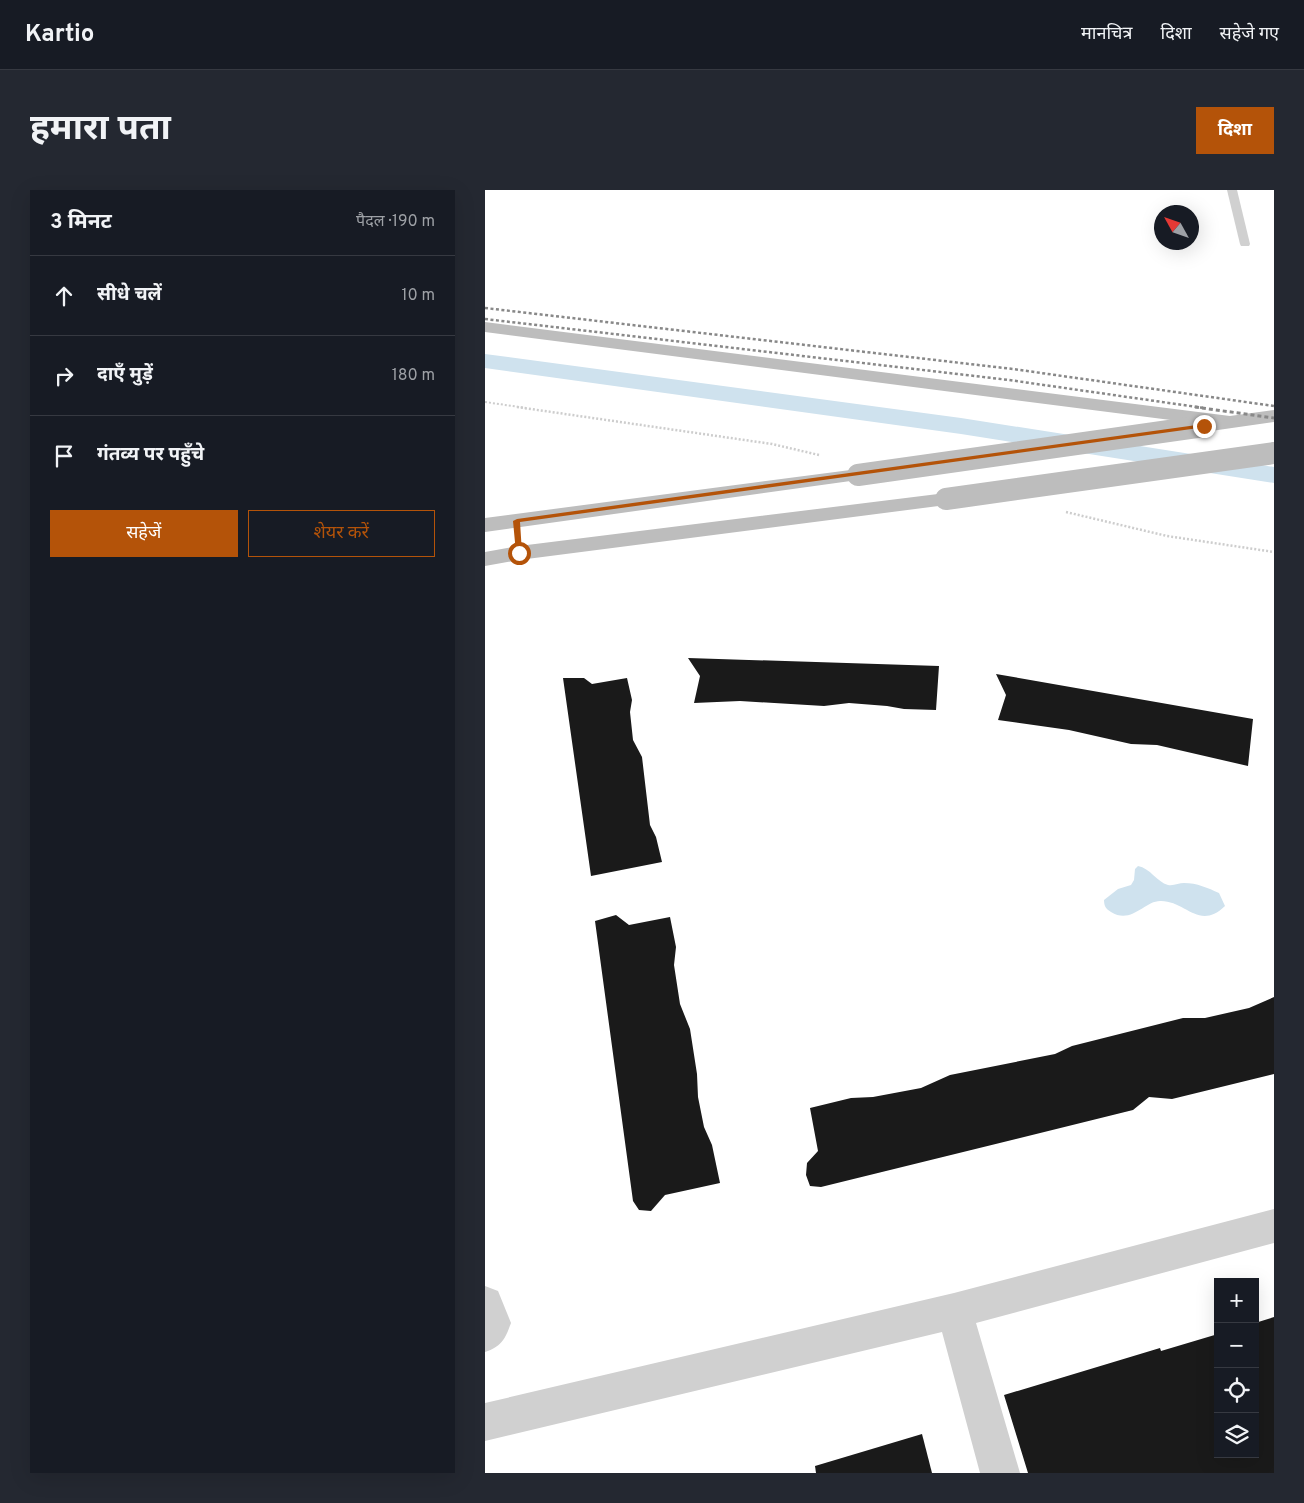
<!DOCTYPE html>
<html lang="hi">
<head>
<meta charset="utf-8">
<style>
  :root { --surface:#171b24; --page:#242831; --text:#f1f3f6; --muted:#9ea1a6; --line:#363941; --accent:#b45309 }
  body { margin:0; font-family:Overpass,"Noto Sans Devanagari",sans-serif; background:var(--page); color:var(--text) }
  .controls { position:absolute; right:15px; bottom:15px; display:grid; overflow:hidden; border-radius:0px; box-shadow:0 5px 20px #0002 }
  .controls button { width:45px; height:45px; display:grid; place-items:center; padding:0; border:0; border-bottom:1px solid var(--line); background:var(--surface); color:var(--text); font:25px sans-serif }
  .compass { position:absolute; left:669px; top:15px; width:45px; height:45px; border-radius:50%; background:var(--surface); box-shadow:0 5px 20px #0002; rotate:310deg }
  .stop { position:absolute; width:15px; height:15px; margin:-11px; border:4px solid #b45309; border-radius:50%; background:#fff }
  .stop.end { background:#b45309; border-color:#fff; box-shadow:0 1px 5px #0008 }
  .list { margin:0; padding:0; list-style:none }
  h2 { display:flex; justify-content:space-between; align-items:center; height:65px; margin:0; padding:0 20px; font-size:21px }
  h2 small { font-size:16px; font-weight:400; color:var(--muted) }
  .list li { display:grid; grid-template-columns:32px 1fr auto; gap:15px; align-items:center; box-sizing:border-box; height:80px; padding:0 20px; border-top:1px solid var(--line) }
  .list b { display:block; font-size:19px; white-space:nowrap }
  .list em { font-size:16px; font-style:normal; color:var(--muted) }
  .actions { display:flex; gap:10px; padding:15px 20px }
  .actions a { flex:1; padding:11px 0; border:1px solid var(--accent); border-radius:0px; text-align:center; font-size:18px; color:var(--accent) }
  .actions .main { background:var(--accent); color:#fff }
  .icon { flex:none; width:28px; height:28px; fill:none; stroke:currentColor; stroke-width:2; stroke-linecap:round; stroke-linejoin:round }
  .map { position:relative; flex:none; width:789px; height:1283px; overflow:hidden; border-radius:0px }
  header { display:flex; align-items:center; gap:30px; box-sizing:border-box; height:70px; padding:0 25px; background:var(--surface); border-bottom:1px solid var(--line) }
  header strong { font-size:24px }
  nav { display:flex; gap:28px; margin-inline-start:auto; font-size:18px }
  .intro { display:flex; align-items:center; justify-content:space-between; box-sizing:border-box; height:120px; padding:0 30px }
  h1 { margin:0; font-size:35px }
  .button { padding:12px 22px; border-radius:0px; background:var(--accent); color:#fff; font-size:18px; font-weight:700 }
  main { display:flex; gap:30px; padding:0 30px }
  aside { flex:1; background:var(--surface); border-radius:0px; box-shadow:0 5px 20px #0002 }
  .map>svg:first-child { display:block }
  .water { fill:#cfe2ee }
  .lines { fill:none; stroke-linecap:round; stroke-linejoin:round }
  .canal { fill:#cfe2ee; fill-rule:evenodd }
  .building { fill:#1a1a1a }
  .path-far1 { stroke:#cdcdcd; stroke-width:2; stroke-dasharray:2 2; stroke-linecap:butt }
  .path { stroke:#cdcdcd; stroke-width:2.5; stroke-dasharray:2 2; stroke-linecap:butt }
  .lane { fill:#d0d0d0; fill-rule:evenodd }
  .street { fill:#d0d0d0; fill-rule:evenodd }
  .secondary { fill:#bdbdbd; fill-rule:evenodd }
  .rail-far1 { stroke:#888; stroke-width:2.5; stroke-dasharray:3 2.5; stroke-linecap:butt }
  .rail { stroke:#888; stroke-width:3; stroke-dasharray:4 3; stroke-linecap:butt }
  .secondary-bridge { stroke:#bdbdbd; stroke-width:22 }
  .route { fill:#b45309 }
</style>
</head>
<body>
<header>
<strong>Kartio</strong>
<nav><a>मानचित्र</a><a>दिशा</a><a>सहेजे गए</a></nav>
</header>
<div class="intro"><h1>हमारा पता</h1><a class="button">दिशा</a></div>
<main>
<aside>
<h2>3 मिनट<small>पैदल · 190 m</small></h2>
<ul class="list">
<li><svg class="icon" aria-label="ahead" viewBox="0 0 24 24"><path d="M12 20V5M6 11l6-6 6 6"/></svg><div><b>सीधे चलें</b></div><em>10 m</em></li>
<li><svg class="icon" aria-label="right" viewBox="0 0 24 24"><path d="M7 20v-9h11M14 6l5 5-5 5"/></svg><div><b>दाएँ मुड़ें</b></div><em>180 m</em></li>
<li><svg class="icon" aria-label="arrive" viewBox="0 0 24 24"><path d="M6 21V4h12l-3 4 3 4H6"/></svg><div><b>गंतव्य पर पहुँचे</b></div></li>
</ul>
<div class="actions"><a class="main">सहेजें</a><a>शेयर करें</a></div>
</aside>
<div class="map">
<svg width="789" height="1283" viewBox="0 0 789 1283">
  <rect width="100%" height="100%" fill="#fff"/>
  <path class="water" d="M 653,676 C 665,678 672,692 683,695 C 689,696 694,693 699,693 C 712,693 723,698 734,703 L 740,716 C 714,741 701,711 676,711 C 660,710 647,735 626,722 C 621,719 619,716 619,710 L 633,699 L 646,695 L 649,690 L 650,679 Z"/>
  <g class="lines">
    <polygon class="canal" points="0,164 476,228 789,277 789,293 476,244 0,178"/>
  </g>
  <g class="building">
    <polygon points="203,468 454,476 451,520 419,519 402,516 364,513 339,516 255,511 209,513 215,486"/>
    <polygon points="511,484 768,529 763,576 672,555 646,554 584,540 513,530 521,505"/>
    <polygon points="78,488 99,488 107,494 142,488 147,510 145,522 148,550 157,567 165,635 171,647 177,672 106,686"/>
    <polygon points="131,725 144,735 185,727 191,757 189,775 195,814 205,839 212,884 213,907 219,937 227,955 235,993 180,1005 166,1021 154,1020 148,1011 110,731"/>
    <polygon points="789,807 789,884 687,909 664,907 648,920 336,997 325,996 321,985 322,973 333,961 325,918 366,908 388,907 436,898 465,885 570,864 587,856 698,828 720,828 764,818"/>
    <polygon points="789,1127 789,1283 543,1283 519,1205 675,1158 676,1161 733,1144 733,1264 770,1264 770,1133"/>
    <polygon points="437,1244 447,1283 331,1283 330,1276"/>
  </g>
  <g class="lines">
    <polyline class="path-far1" points="0,212 41,218"/>
    <g class="path">
      <polyline points="32,217 287,254 334,265"/>
      <polyline points="581,322 682,346 789,362"/>
    </g>
    <polygon class="lane" points="742,0 752,0 765,54 764,56 756,56 755,54"/>
    <g class="street">
      <polygon points="789,1019 789,1053 491,1133 535,1283 495,1283 457,1142 0,1251 0,1213 469,1103"/>
      <path d="M 0,1096 L 13,1101 L 26,1133 C 20,1149 17,1156 0,1162 Z"/>
    </g>
    <g class="secondary">
      <polygon points="0,132 745,226 789,220 789,232 726,241 719,239 717,234 0,142"/>
      <polygon points="373,279 380,281 383,285 380,289 0,342 0,328"/>
      <polygon points="461,303 469,304 472,309 469,314 34,370 0,376 0,362 34,356"/>
    </g>
    <g class="rail-far1">
      <polyline points="0,118 528,179 789,216"/>
      <polyline points="0,129 524,190 719,218"/>
    </g>
    <polyline class="rail" points="710,217 789,228"/>
    <g class="secondary-bridge">
      <polyline points="373,285 719,236"/>
      <polyline points="461,309 789,263"/>
    </g>
  </g>
  <polygon class="route" points="719,234 721,237 35,332 37,363 34,365 31,363 28,331 32,329"/>
</svg>
<div class="controls">
<button>+</button>
<button>−</button>
<button><svg class="icon" aria-label="locate" viewBox="0 0 24 24"><circle cx="12" cy="12" r="6"/><path d="M12 2v4M12 18v4M2 12h4M18 12h4"/></svg></button>
<button><svg class="icon" aria-label="layers" viewBox="0 0 24 24"><path d="M12 4l9 5-9 5-9-5zM3 14l9 5 9-5"/></svg></button>
</div>
<svg class="compass" viewBox="-18 -18 36 36"><path d="M0-13l5 13h-10z" fill="#e53935"/><path d="M0 13l5-13h-10z" fill="#9ea1a6"/></svg>
<div class="stop" style="left:34px;top:363px"></div>
<div class="stop end" style="left:719px;top:236px"></div>
</div>
</main>
</body>
</html>
